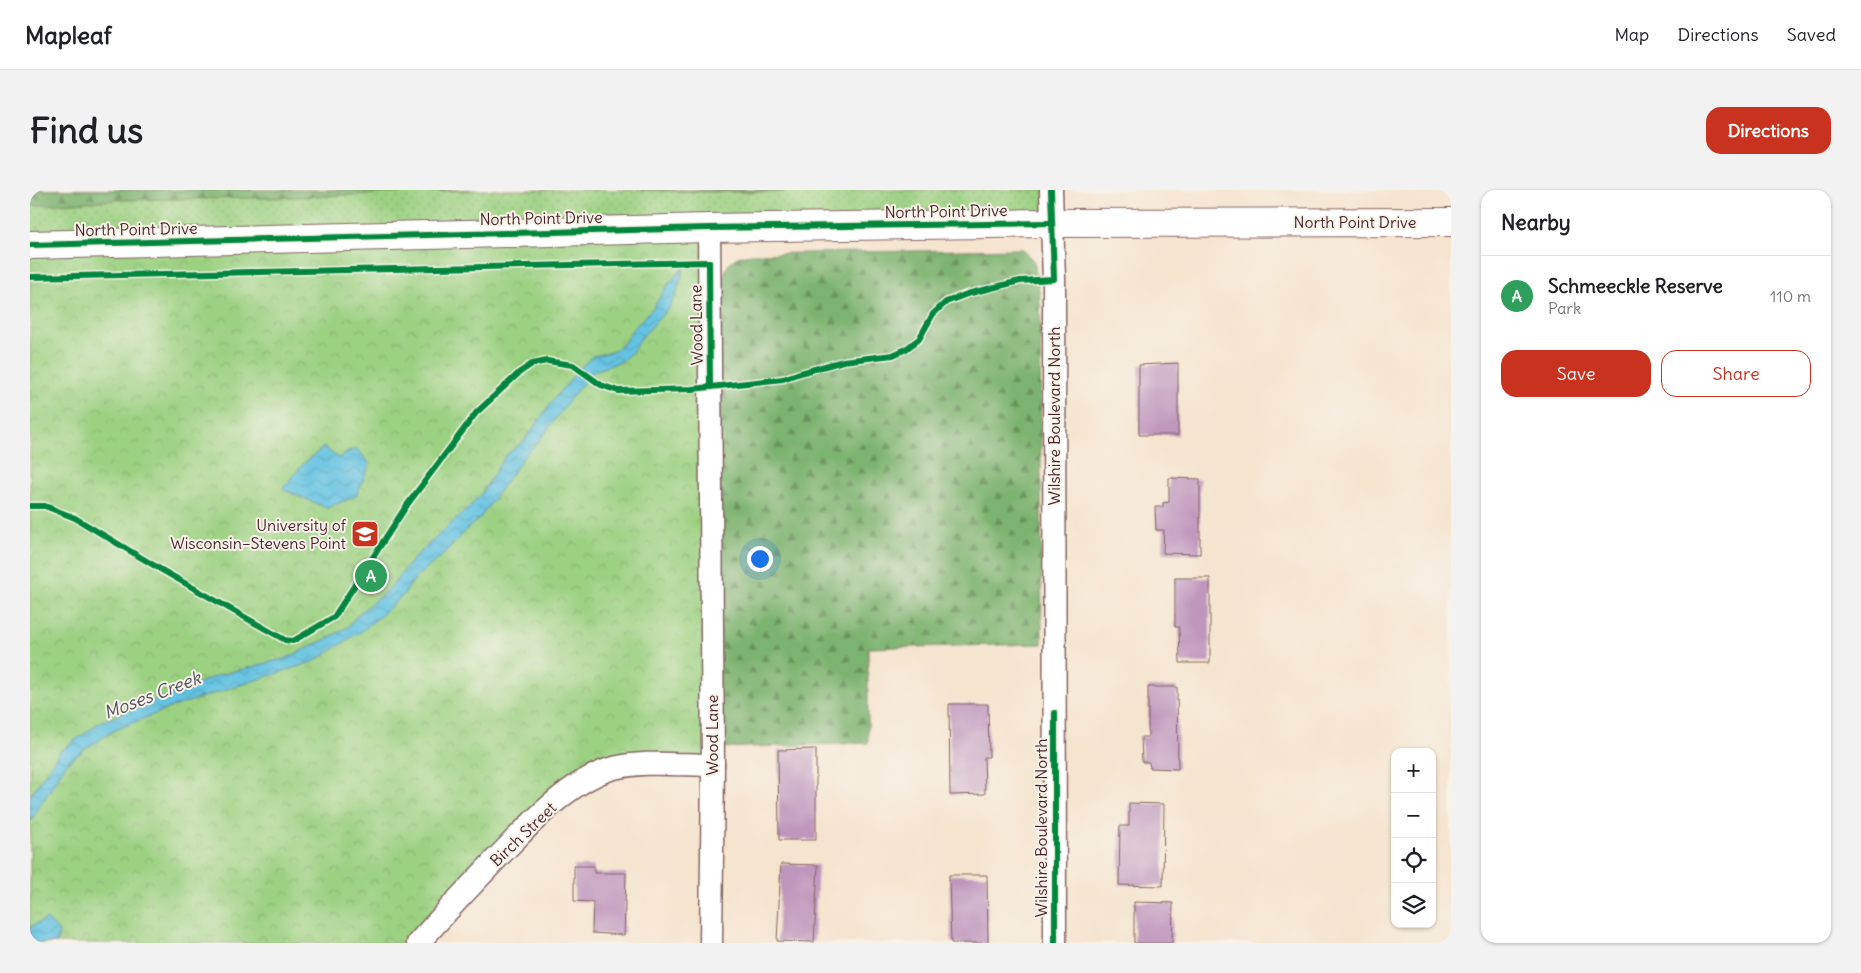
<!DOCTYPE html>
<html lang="en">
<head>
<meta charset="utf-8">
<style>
  :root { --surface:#fff; --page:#f2f2f2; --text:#202124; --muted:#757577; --line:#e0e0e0; --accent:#c8321e }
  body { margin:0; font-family:Delius,sans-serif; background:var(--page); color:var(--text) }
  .controls { position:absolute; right:15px; bottom:15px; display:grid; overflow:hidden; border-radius:10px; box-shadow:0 1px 4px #0004 }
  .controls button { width:45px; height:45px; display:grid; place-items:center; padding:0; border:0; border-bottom:1px solid var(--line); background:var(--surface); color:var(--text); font:25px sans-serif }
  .you { position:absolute; left:729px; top:368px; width:18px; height:18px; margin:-12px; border:4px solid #fff; border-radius:50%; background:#1a73e8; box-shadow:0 0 0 8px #1a73e833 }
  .badge { display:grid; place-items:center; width:32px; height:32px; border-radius:50%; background:var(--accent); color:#fff; font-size:16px; font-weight:700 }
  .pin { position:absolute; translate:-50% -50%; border:2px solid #fff; box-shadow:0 1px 5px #0006 }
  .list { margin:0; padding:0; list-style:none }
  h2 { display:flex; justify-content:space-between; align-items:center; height:65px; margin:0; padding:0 20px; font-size:21px }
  h2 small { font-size:16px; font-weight:400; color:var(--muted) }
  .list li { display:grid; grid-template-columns:32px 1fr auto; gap:15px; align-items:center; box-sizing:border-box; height:80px; padding:0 20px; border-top:1px solid var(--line) }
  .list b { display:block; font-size:19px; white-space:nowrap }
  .list p { margin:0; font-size:16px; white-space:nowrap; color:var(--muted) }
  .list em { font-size:16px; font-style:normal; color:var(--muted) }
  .actions { display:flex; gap:10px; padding:15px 20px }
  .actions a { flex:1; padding:11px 0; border:1px solid var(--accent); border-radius:15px; text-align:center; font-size:18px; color:var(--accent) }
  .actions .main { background:var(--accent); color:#fff }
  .icon { flex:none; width:28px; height:28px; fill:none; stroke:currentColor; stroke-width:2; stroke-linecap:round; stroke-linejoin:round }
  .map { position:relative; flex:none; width:1421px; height:753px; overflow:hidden; border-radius:15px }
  header { display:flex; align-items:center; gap:30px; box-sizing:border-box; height:70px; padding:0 25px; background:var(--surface); border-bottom:1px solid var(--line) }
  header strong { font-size:24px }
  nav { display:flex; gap:28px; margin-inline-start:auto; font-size:18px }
  .intro { display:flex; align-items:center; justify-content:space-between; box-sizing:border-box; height:120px; padding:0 30px }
  h1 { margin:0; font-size:35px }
  .button { padding:12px 22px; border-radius:15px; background:var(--accent); color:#fff; font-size:18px; font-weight:700 }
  main { display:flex; gap:30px; padding:0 30px }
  aside { flex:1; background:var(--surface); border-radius:15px; box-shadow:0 1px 4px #0004 }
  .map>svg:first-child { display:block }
  .grass { fill:url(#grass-dots); stroke:#737856 }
  .forest { fill:url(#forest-firs); stroke:#64694e }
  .park { fill:url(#park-crowns); stroke:#737856 }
  .water { fill:url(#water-waves); stroke:#577186 }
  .building { fill:#bf96bd }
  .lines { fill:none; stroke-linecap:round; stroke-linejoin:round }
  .minor-casing { stroke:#866464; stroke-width:25 }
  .tertiary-casing { stroke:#866464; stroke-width:30 }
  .minor { stroke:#fff; stroke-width:22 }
  .tertiary { stroke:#fff; stroke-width:28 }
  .cycleway-casing { stroke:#f7f3e8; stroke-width:9 }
  .cycleway { stroke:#00873e; stroke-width:6 }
  .labels { text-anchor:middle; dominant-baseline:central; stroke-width:4; stroke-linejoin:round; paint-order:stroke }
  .street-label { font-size:16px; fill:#4a1f2b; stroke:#f7f3e8 }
  .poi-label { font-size:16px; fill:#4a1f2b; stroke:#f7f3e8; text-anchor:end }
  .water-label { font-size:18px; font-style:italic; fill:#525062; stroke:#f7f3e8 }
</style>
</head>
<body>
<header>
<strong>Mapleaf</strong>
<nav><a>Map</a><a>Directions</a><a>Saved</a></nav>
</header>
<div class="intro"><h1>Find us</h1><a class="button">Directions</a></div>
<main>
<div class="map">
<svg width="1421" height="753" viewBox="0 0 1421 753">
  <defs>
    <pattern id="grass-dots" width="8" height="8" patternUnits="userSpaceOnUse" patternTransform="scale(1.25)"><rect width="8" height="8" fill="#9cd182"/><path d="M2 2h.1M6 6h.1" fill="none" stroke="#88b370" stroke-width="1.8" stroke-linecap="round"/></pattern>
    <pattern id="forest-firs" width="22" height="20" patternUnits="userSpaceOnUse" patternTransform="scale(1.25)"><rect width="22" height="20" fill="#7db370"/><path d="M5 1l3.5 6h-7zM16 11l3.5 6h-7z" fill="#68915c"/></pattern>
    <pattern id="park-crowns" width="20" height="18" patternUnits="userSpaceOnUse" patternTransform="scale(1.25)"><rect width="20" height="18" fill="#9cd182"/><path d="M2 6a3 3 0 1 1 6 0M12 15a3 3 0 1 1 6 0" fill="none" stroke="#88b370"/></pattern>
    <pattern id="water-waves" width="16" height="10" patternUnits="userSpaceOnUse" patternTransform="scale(1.25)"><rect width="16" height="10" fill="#64c3e2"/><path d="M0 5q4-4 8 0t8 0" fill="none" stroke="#58a7c2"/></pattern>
  </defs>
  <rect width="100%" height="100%" fill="#f7f3e8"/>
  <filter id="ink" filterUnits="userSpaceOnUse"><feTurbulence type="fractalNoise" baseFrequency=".02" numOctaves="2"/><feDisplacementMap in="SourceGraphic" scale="10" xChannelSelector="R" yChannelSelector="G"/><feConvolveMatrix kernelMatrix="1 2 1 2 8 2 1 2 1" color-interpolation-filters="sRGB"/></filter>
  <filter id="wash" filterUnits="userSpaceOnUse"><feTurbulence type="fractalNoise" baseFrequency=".0096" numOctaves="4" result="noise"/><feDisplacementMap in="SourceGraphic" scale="20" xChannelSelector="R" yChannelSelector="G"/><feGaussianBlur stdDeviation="1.12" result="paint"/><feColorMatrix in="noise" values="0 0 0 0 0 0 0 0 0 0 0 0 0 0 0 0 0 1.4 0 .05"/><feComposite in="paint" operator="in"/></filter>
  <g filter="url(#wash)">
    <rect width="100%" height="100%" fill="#f5e4ce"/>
    <polygon class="grass" points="0,0 1021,0 1022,33 0,55"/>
    <g class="forest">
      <polygon points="0,0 441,0 245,8 87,10 0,16"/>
      <polygon points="611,0 760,0 750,2 675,2"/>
      <path d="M 988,59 L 993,59 L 1004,72 L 1010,106 L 1012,454 L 838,458 L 838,553 L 689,558 L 689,104 C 696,80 694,67 721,64 Z"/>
    </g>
    <polygon class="park" points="679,38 683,575 556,590 388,753 0,753 0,55"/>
    <g class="water">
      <polygon points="654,77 646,105 638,119 609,150 603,161 592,171 564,181 547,200 508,252 495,265 450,328 438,338 413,365 385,388 374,404 356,421 333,440 285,471 142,517 83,541 55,559 36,574 0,632 0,606 30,561 72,531 189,485 257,468 300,447 319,436 327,425 360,398 383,369 441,315 451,304 476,265 494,251 527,205 553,175 563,166 582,162 595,152 601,141 623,118 639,93"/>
      <polygon points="294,257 308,268 326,258 340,274 326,306 297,318 252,299 273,274"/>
      <polygon points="17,729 29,742 26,753 0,753 0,737"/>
    </g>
    <g id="blocks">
      <g class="building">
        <polygon points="1148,173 1148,245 1109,245 1109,175"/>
        <polygon points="1139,288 1170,289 1170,364 1133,363 1134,340 1126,340 1125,317 1133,317 1133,313 1139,312"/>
        <polygon points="1145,388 1180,388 1180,473 1150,473 1149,437 1145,437"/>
        <polygon points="1118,497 1147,497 1148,579 1120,578 1119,572 1112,572 1111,547 1118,547"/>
        <polygon points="919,514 958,514 959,567 954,567 955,604 920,605"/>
        <polygon points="786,559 786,650 749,650 748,560"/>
        <polygon points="1099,613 1134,614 1133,696 1089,695 1090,636 1099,636"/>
        <polygon points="751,674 788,675 784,752 747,751"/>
        <polygon points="544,676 564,676 564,683 596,683 594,745 562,743 563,712 544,711"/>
        <polygon points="919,685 957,685 958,753 921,753"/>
        <polygon points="1104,712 1143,713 1142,753 1104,753"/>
      </g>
    </g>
  </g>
  <g filter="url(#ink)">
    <use href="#blocks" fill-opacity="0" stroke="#866464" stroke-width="1"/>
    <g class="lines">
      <defs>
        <g id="minor">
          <polyline points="1021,0 1024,89 1025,753"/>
          <polyline points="679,38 683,575 681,753"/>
          <path d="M 388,753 C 414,724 441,695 468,667 C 499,635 537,593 580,579 C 612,570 650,575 683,575"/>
        </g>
        <polyline id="tertiary" points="0,55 679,38 1022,33 1421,32"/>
      </defs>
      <use href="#minor" class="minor-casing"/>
      <use href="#tertiary" class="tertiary-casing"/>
      <use href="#minor" class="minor"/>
      <use href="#tertiary" class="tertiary"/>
      <defs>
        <g id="cycleway">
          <polyline points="0,55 679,38 1022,33"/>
          <polyline points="0,87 679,72 680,197"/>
          <polyline points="0,316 15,316 45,328 130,379 255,450 263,451 304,427 377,315 446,223 490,182 502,174 517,171 543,175 571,195 588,201 662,199 753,189 767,184 813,171 863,165 876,159 889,149 903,124 916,112 937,104 990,91 1024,89 1021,0"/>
          <polyline points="1025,523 1025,753"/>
        </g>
      </defs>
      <use href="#cycleway" class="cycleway-casing"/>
      <use href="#cycleway" class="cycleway"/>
    </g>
  </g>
  <defs>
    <symbol id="university-square" viewBox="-11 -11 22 22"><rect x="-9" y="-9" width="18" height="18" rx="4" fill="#c8321e" stroke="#f7f3e8"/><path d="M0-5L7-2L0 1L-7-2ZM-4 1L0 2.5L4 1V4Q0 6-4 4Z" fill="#fff"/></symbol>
  </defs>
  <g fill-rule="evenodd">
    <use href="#university-square" x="319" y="328" width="32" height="32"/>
  </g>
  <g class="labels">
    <g class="street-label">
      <text transform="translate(916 21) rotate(-1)">North Point Drive</text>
      <text transform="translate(511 28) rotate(-1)">North Point Drive</text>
      <text x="1325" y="32">North Point Drive</text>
      <text transform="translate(106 39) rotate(-1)">North Point Drive</text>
      <text transform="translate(666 135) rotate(-91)">Wood Lane</text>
      <text transform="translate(1024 226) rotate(-90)">Wilshire Boulevard North</text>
      <text transform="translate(682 545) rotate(-90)">Wood Lane</text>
      <text transform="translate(1011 638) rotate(-90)">Wilshire Boulevard North</text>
      <text transform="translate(493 644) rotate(-44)">Birch Street</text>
    </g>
    <g class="poi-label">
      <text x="316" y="335">University of<tspan x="316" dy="18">Wisconsin–Stevens Point</tspan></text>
    </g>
    <g class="water-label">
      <text transform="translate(122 505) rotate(-21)">Moses Creek</text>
    </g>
  </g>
</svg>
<div class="controls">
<button>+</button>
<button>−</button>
<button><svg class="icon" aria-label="locate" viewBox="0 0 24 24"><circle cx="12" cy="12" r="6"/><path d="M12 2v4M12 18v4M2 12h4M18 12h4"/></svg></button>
<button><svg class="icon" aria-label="layers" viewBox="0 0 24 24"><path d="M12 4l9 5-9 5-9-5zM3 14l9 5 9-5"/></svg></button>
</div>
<div class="you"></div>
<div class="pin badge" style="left:341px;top:386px;background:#2e9e5b">A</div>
</div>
<aside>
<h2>Nearby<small></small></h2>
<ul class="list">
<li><span class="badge" style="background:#2e9e5b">A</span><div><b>Schmeeckle Reserve</b><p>Park</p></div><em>110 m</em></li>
</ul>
<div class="actions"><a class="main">Save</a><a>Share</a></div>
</aside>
</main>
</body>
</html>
